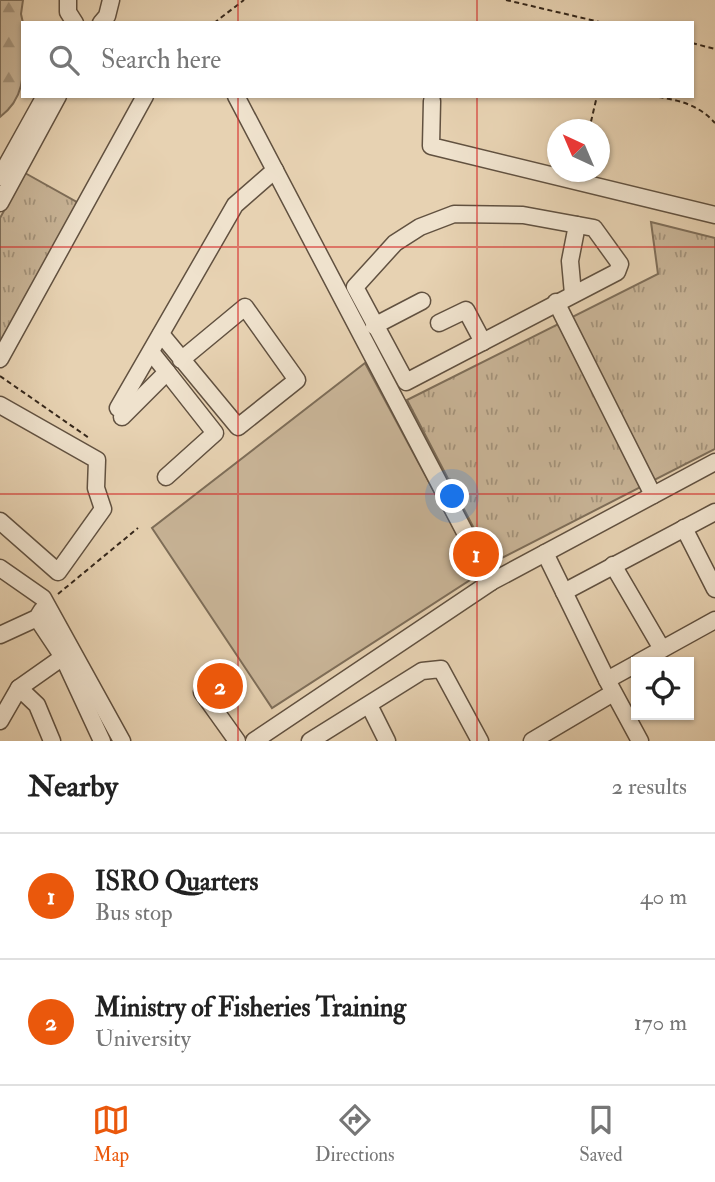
<!DOCTYPE html>
<html lang="en">
<head>
<meta charset="utf-8">
<style>
  :root { --surface:#fff; --page:#f2f2f2; --text:#222; --muted:#767676; --line:#e0e0e0; --accent:#ea580c }
  body { margin:0; font-family:"IM FELL Double Pica",serif; background:var(--page); color:var(--text) }
  .controls { position:absolute; right:21px; bottom:21px; display:grid; overflow:hidden; border-radius:0px; box-shadow:0 2px 5px #0004 }
  .controls button { width:63px; height:63px; display:grid; place-items:center; padding:0; border:0; border-bottom:2px solid var(--line); background:var(--surface); color:var(--text); font:35px sans-serif }
  .compass { position:absolute; left:547px; top:119px; width:63px; height:63px; border-radius:50%; background:var(--surface); box-shadow:0 2px 5px #0004; rotate:316deg }
  .you { position:absolute; left:453px; top:497px; width:24px; height:24px; margin:-18px; border:5px solid #fff; border-radius:50%; background:#1a73e8; box-shadow:0 0 0 10px #1a73e833 }
  .badge { display:grid; place-items:center; width:46px; height:46px; border-radius:50%; background:var(--accent); color:#fff; font-size:23px; font-weight:700 }
  .pin { position:absolute; translate:-50% -50%; border:4px solid #fff; box-shadow:0 2px 7px #0006 }
  .list { margin:0; padding:0; list-style:none }
  h2 { display:flex; justify-content:space-between; align-items:center; height:91px; margin:0; padding:0 28px; font-size:30px }
  h2 small { font-size:23px; font-weight:400; color:var(--muted) }
  .list li { display:grid; grid-template-columns:46px 1fr auto; gap:21px; align-items:center; box-sizing:border-box; height:126px; padding:0 28px; border-top:2px solid var(--line) }
  .list b { display:block; font-size:26px; white-space:nowrap }
  .list p { margin:0; font-size:23px; white-space:nowrap; color:var(--muted) }
  .list em { font-size:23px; font-style:normal; color:var(--muted) }
  .icon { flex:none; width:38px; height:38px; fill:none; stroke:currentColor; stroke-width:2; stroke-linecap:round; stroke-linejoin:round }
  .map { position:relative; flex:none; width:715px; height:741px; overflow:hidden }
  .search { position:absolute; background:var(--surface); box-shadow:0 2px 5px #0004; left:21px; right:21px; top:21px; height:77px; display:flex; align-items:center; gap:18px; box-sizing:border-box; padding:0 24px; border-radius:0px; color:var(--muted); font-size:26px }
  .sheet { height:343px; background:var(--surface) }
  nav { display:flex; justify-content:space-around; align-items:center; box-sizing:border-box; height:98px; border-top:2px solid var(--line); background:var(--surface); font-size:19px; color:var(--muted) }
  nav a { display:grid; justify-items:center; gap:4px }
  nav .on { color:var(--accent) }
  .map>svg:first-child { display:block }
  .grass { fill:url(#grass-tufts); stroke:#7e6e59; stroke-width:2 }
  .forest { fill:url(#forest-firs); stroke:#7e6e59; stroke-width:2 }
  .pitch { fill:#c9b598; stroke:#7e6e59; stroke-width:2 }
  .lines { fill:none; stroke-linecap:round; stroke-linejoin:round }
  .minor-casing { stroke:#615140; stroke-width:19 }
  .path { stroke:#34261a; stroke-width:2; stroke-dasharray:5 3.5; stroke-linecap:butt }
  .minor { stroke:#efe2cd; stroke-width:16 }
  .grid { fill:none; stroke:#d62828; stroke-width:2; stroke-opacity:0.55 }
</style>
</head>
<body>
<div class="map">
<svg width="715" height="741" viewBox="0 0 715 741">
  <defs>
    <pattern id="grass-tufts" width="24" height="20" patternUnits="userSpaceOnUse" patternTransform="scale(1.75)"><rect width="24" height="20" fill="#c9b598"/><path d="M3 7l-1-3M5 7V3M7 7l1-3M15 17l-1-3M17 17v-4M19 17l1-3" fill="none" stroke="#a4937b"/></pattern>
    <pattern id="forest-firs" width="22" height="20" patternUnits="userSpaceOnUse" patternTransform="scale(1.75)"><rect width="22" height="20" fill="#c9b598"/><path d="M5 1l3.5 6h-7zM16 11l3.5 6h-7z" fill="#a4937b"/></pattern>
  </defs>
  <rect width="100%" height="100%" fill="#e7d2b2"/>
  <filter id="stains"><feTurbulence type="fractalNoise" baseFrequency=".00286" numOctaves="4"/><feColorMatrix values="0 0 0 0 .2 0 0 0 0 .09 0 0 0 0 .02 0 0 0 .5 -.17"/></filter>
  <radialGradient id="worn" r=".72"><stop offset=".6" stop-color="#630" stop-opacity="0"/><stop offset="1" stop-color="#630" stop-opacity=".3"/></radialGradient>
  <g class="grass">
    <polygon points="25,173 82,205 0,350 0,218"/>
    <polygon points="651,222 715,238 715,449 492,563 407,400 658,274"/>
  </g>
  <path class="forest" d="M 0,0 L 23,0 L 21,14 L 23,23 C 20,58 33,92 0,117 Z"/>
  <polygon class="pitch" points="365,363 460,540 470,580 272,708 152,528"/>
  <g class="lines">
    <defs>
      <g id="minor">
        <polyline points="68,0 68,12 75,23"/>
        <polyline points="101,23 107,16 111,0"/>
        <polyline points="236,96 491,582 715,462"/>
        <polyline points="432,101 431,146 715,215"/>
        <polyline points="0,177 45,96"/>
        <polyline points="0,203 58,96"/>
        <polygon points="454,214 523,215 594,228 620,264 617,272 406,382 355,287 395,243 420,227"/>
        <polyline points="573,294 570,261 577,225"/>
        <polyline points="556,302 653,495"/>
        <polyline points="439,323 466,310 483,342"/>
        <polyline points="374,326 422,301"/>
        <polyline points="161,334 238,427 297,380 245,307 181,360"/>
        <polyline points="0,359 145,96"/>
        <polyline points="0,405 97,460 96,488 103,509 58,572 0,521"/>
        <polyline points="118,408 235,205 275,170"/>
        <polyline points="122,417 167,372 151,352"/>
        <polyline points="166,477 215,433 167,372"/>
        <polyline points="684,528 715,589"/>
        <polyline points="545,553 607,680 640,741"/>
        <polyline points="613,565 662,649"/>
        <polyline points="0,568 43,598 122,741"/>
        <polyline points="564,592 715,512"/>
        <polyline points="37,618 63,657 102,741"/>
        <polyline points="0,635 37,618 42,610"/>
        <polyline points="639,662 715,620"/>
        <polyline points="607,680 636,664"/>
        <polyline points="19,688 37,705 52,741"/>
        <polyline points="202,692 237,741"/>
        <polyline points="369,705 387,741"/>
        <polyline points="0,721 19,688 63,657"/>
        <polyline points="254,741 491,582"/>
        <polyline points="310,741 422,671 441,669 480,741"/>
        <polyline points="532,741 613,693"/>
      </g>
    </defs>
    <use href="#minor" class="minor-casing"/>
    <g class="path">
      <polyline points="506,0 604,23"/>
      <polyline points="214,23 244,0"/>
      <polyline points="692,43 715,49"/>
      <path d="M 650,96 C 675,99 697,103 715,123"/>
      <polyline points="589,130 597,96"/>
      <polyline points="0,376 89,438"/>
      <polyline points="58,594 138,528"/>
    </g>
    <use href="#minor" class="minor"/>
  </g>
  <path class="grid" d="M 238,0 L 238,23M 477,0 L 477,23M 238,96 L 238,741M 477,96 L 477,741M 0,247 L 715,247M 0,494 L 715,494"/>
  <rect width="100%" height="100%" filter="url(#stains)"/>
  <rect width="100%" height="100%" fill="url(#worn)"/>
</svg>
<div class="controls">
<button><svg class="icon" aria-label="locate" viewBox="0 0 24 24"><circle cx="12" cy="12" r="6"/><path d="M12 2v4M12 18v4M2 12h4M18 12h4"/></svg></button>
</div>
<svg class="compass" viewBox="-18 -18 36 36"><path d="M0-13l5 13h-10z" fill="#e53935"/><path d="M0 13l5-13h-10z" fill="#767676"/></svg>
<div class="you"></div>
<div class="pin badge" style="left:476px;top:554px">1</div>
<div class="pin badge" style="left:220px;top:686px">2</div>
<div class="search"><svg class="icon" aria-label="search" viewBox="0 0 24 24"><circle cx="10" cy="10" r="6"/><path d="M15 15l6 6"/></svg>Search here</div>
</div>
<section class="sheet">
<h2>Nearby<small>2 results</small></h2>
<ul class="list">
<li><span class="badge">1</span><div><b>ISRO Quarters</b><p>Bus stop</p></div><em>40 m</em></li>
<li><span class="badge">2</span><div><b>Ministry of Fisheries Training</b><p>University</p></div><em>170 m</em></li>
</ul>
</section>
<nav>
<a class="on"><svg class="icon" aria-label="map" viewBox="0 0 24 24"><path d="M3 6l6-2 6 2 6-2v14l-6 2-6-2-6 2zM9 4v14M15 6v14"/></svg>Map</a>
<a><svg class="icon" aria-label="directions" viewBox="0 0 24 24"><path d="M12 3l9 9-9 9-9-9zM9 14v-3h6M13 9l2 2-2 2"/></svg>Directions</a>
<a><svg class="icon" aria-label="saved" viewBox="0 0 24 24"><path d="M7 4h10v16l-5-4-5 4z"/></svg>Saved</a>
</nav>
</body>
</html>
